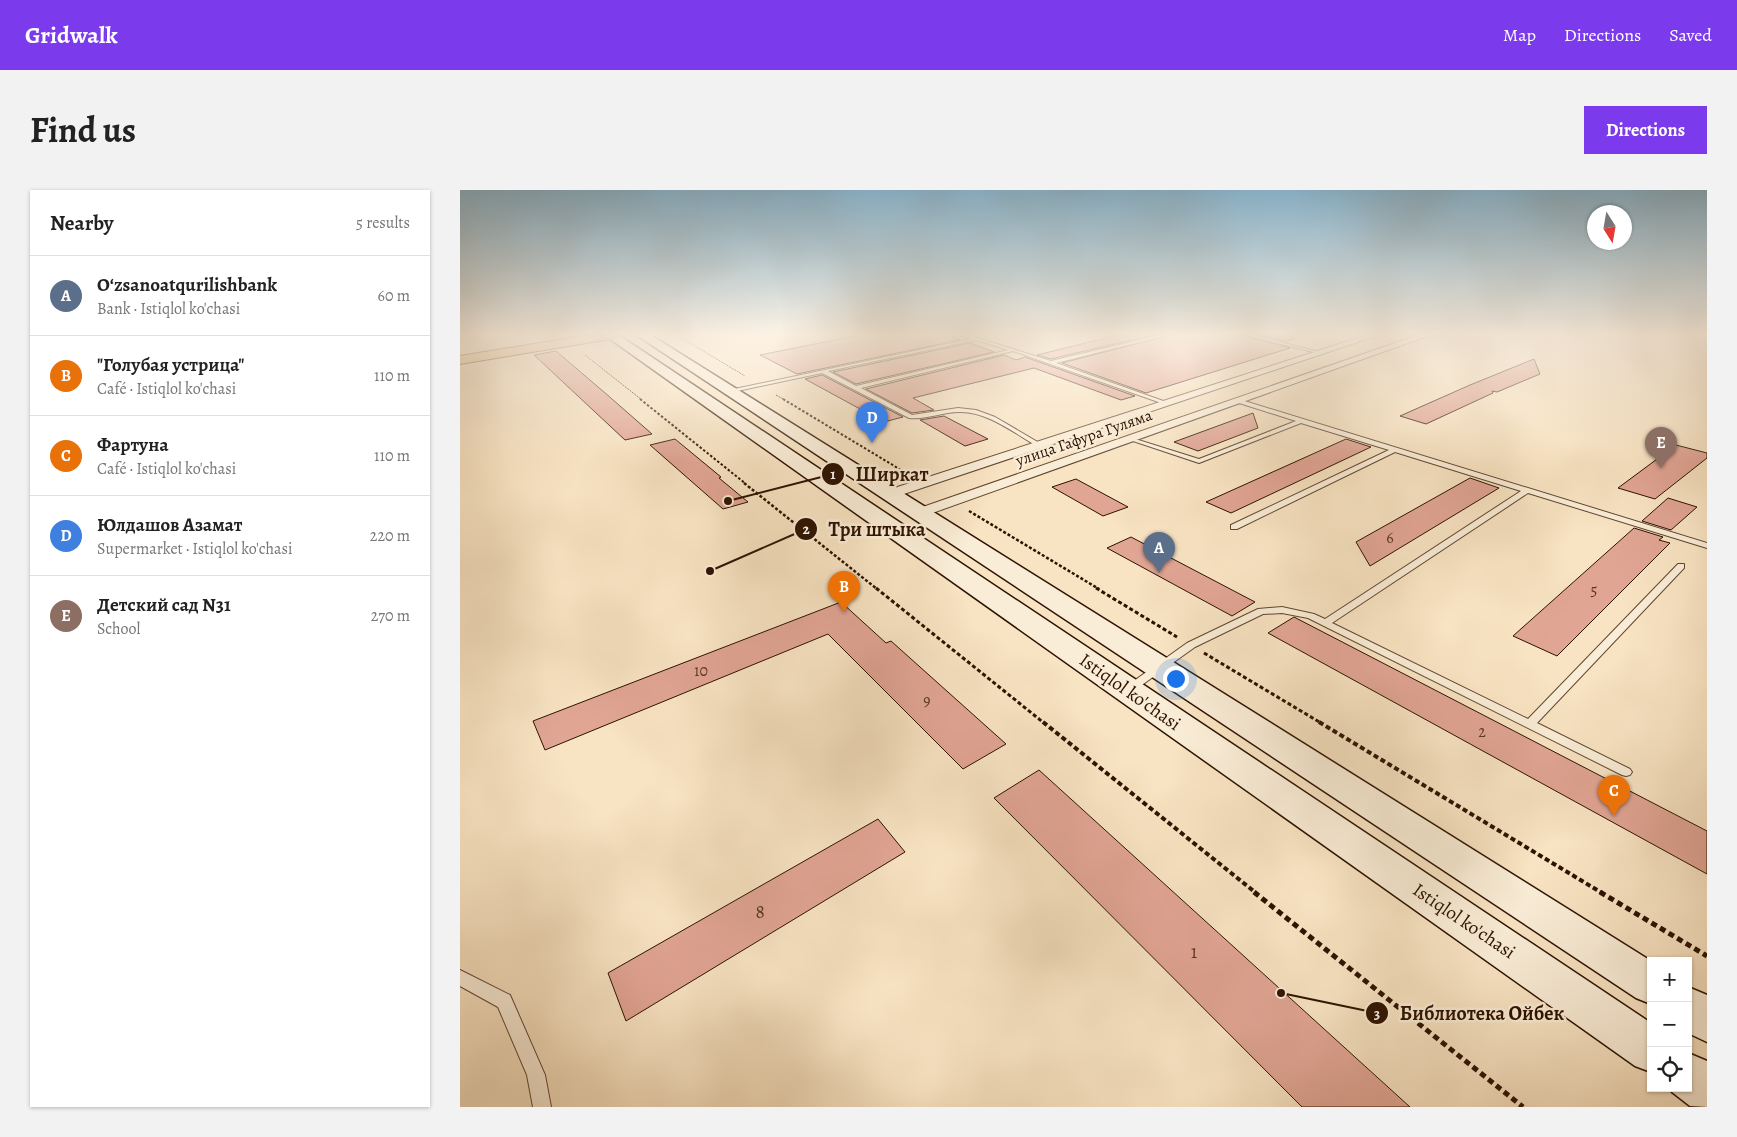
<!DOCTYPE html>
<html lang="en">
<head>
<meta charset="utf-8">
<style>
  :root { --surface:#fff; --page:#f2f2f2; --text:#222; --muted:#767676; --line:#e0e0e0; --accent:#7c3aed }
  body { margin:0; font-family:Alegreya,serif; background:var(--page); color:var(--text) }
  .controls { position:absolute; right:15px; bottom:15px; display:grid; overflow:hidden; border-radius:0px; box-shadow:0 1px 4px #0004 }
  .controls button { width:45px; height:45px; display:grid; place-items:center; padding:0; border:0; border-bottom:1px solid var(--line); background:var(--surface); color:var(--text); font:25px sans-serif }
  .compass { position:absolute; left:1127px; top:15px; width:45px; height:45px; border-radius:50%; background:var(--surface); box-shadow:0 1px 4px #0004; rotate:169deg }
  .you { position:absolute; left:715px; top:488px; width:18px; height:18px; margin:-12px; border:4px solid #fff; border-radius:50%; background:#1a73e8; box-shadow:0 0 0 8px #1a73e833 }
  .badge { display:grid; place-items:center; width:32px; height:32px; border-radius:50%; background:var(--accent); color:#fff; font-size:16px; font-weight:700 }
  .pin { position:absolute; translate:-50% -41px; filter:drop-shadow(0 1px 2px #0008) }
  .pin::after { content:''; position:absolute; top:26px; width:18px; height:15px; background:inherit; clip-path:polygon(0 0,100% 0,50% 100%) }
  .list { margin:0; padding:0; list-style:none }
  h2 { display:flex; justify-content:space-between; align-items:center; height:65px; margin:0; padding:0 20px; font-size:21px }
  h2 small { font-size:16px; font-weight:400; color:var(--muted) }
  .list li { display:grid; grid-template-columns:32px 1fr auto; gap:15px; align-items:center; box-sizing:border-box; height:80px; padding:0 20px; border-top:1px solid var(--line) }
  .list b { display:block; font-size:19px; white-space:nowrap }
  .list p { margin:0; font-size:16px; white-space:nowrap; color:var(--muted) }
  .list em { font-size:16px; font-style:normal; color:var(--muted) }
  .icon { flex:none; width:28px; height:28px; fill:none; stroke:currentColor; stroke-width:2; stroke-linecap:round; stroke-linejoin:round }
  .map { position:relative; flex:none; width:1247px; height:917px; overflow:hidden; border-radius:0px }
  header { display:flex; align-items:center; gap:30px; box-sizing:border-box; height:70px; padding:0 25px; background:var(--accent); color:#fff }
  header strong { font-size:24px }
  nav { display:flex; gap:28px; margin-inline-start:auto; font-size:18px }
  .intro { display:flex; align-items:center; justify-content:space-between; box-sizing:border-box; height:120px; padding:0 30px }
  h1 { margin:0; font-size:35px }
  .button { padding:12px 22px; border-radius:0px; background:var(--accent); color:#fff; font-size:18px; font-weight:700 }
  main { display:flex; gap:30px; padding:0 30px }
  aside { flex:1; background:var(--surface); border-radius:0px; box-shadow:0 1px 4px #0004 }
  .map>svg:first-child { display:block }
  .building { fill:#e1a594; stroke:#2d1200 }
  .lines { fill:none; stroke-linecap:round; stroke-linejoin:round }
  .lane-casing { stroke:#604630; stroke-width:2 }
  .street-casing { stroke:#604630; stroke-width:2 }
  .secondary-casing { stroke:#2d1200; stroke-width:3 }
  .highway-casing { stroke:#2d1200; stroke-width:2 }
  .path-far5 { stroke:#2d1200; stroke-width:1; stroke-dasharray:2 1; stroke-linecap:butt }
  .path-far4 { stroke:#2d1200; stroke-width:2; stroke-dasharray:2.5 2; stroke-linecap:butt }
  .path-far3 { stroke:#2d1200; stroke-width:2.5; stroke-dasharray:3 2; stroke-linecap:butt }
  .path-far2 { stroke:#2d1200; stroke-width:3; stroke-dasharray:4 2.5; stroke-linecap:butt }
  .path-far1 { stroke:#2d1200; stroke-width:4; stroke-dasharray:5 3; stroke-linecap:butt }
  .path { stroke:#2d1200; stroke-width:5; stroke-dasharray:6 4; stroke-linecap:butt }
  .lane { fill:#faedd7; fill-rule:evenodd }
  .street { fill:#faedd7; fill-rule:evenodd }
  .secondary { fill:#faedd7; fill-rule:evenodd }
  .highway { fill:#ecc281; fill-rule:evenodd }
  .labels { text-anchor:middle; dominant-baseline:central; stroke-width:5; stroke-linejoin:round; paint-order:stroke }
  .far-street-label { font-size:16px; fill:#2d1200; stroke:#faedd7 }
  .number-label { font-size:16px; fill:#5a3725 }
  .street-label { font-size:19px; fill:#2d1200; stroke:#faedd7 }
  .near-number-label { font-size:19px; fill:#5a3725 }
  .leader { fill:none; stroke:#2d1200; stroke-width:2 }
  .callout-dot { fill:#2d1200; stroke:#faedd7; stroke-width:2 }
  .mark-label { font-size:15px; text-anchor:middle; font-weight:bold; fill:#fff }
  .callout-label { font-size:20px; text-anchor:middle; font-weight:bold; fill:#2d1200; stroke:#faedd7; stroke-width:5; stroke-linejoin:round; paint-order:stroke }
</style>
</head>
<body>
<header>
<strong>Gridwalk</strong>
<nav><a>Map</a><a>Directions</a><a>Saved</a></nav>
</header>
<div class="intro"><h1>Find us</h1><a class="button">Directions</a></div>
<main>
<aside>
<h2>Nearby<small>5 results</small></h2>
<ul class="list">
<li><span class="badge" style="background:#5c6f8a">A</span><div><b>Oʻzsanoatqurilishbank</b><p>Bank · Istiqlol ko'chasi</p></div><em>60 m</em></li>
<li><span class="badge" style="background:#e8710a">B</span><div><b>&quot;Голубая устрица&quot;</b><p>Café · Istiqlol ko'chasi</p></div><em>110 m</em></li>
<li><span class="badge" style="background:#e8710a">C</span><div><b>Фартуна</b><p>Café · Istiqlol ko'chasi</p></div><em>110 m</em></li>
<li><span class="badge" style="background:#3f7fe0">D</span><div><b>Юлдашов Азамат</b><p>Supermarket · Istiqlol ko'chasi</p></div><em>220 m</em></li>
<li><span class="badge" style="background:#8d6e63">E</span><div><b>Детский сад N31</b><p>School</p></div><em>270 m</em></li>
</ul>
</aside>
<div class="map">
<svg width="1247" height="917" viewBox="0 0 1247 917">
  <rect width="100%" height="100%" fill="#f8e3c2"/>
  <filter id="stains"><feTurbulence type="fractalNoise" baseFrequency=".004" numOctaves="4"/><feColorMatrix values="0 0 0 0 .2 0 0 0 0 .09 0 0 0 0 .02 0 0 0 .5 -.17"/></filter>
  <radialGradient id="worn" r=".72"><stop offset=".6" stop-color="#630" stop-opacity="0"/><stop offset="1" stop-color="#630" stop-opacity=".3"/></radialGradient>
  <g class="building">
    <polygon points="405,144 494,144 494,148 500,150 337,184 300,165"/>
    <polygon points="662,144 697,144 591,169 577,165"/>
    <polygon points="714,144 779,144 830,158 686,203 602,173"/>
    <polygon points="796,144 833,144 834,149 825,151"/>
    <polygon points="510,153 534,162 396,194 373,182"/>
    <polygon points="96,161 144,202 192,244 165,250 74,165"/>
    <polygon points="544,165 556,170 565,167 675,206 661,210 574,178 453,208 474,220 452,223 406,199"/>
    <polygon points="1074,169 1080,184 1037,202 1032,201 1033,203 966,234 940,226 1010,195"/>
    <polygon points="362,185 443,227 424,232 345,189"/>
    <polygon points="793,223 798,238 738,261 714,252"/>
    <polygon points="484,226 528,249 505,256 460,230"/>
    <polygon points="215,249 261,287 259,288 288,312 263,319 190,255"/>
    <polygon points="886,249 911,257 771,323 746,312"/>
    <polygon points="1216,255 1247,263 1247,268 1195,309 1158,298"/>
    <polygon points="1010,288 1039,298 910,376 896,352"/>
    <polygon points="616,289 668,317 643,326 592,297"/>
    <polygon points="1208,308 1237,317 1211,340 1182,331"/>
    <polygon points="1174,338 1203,347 1199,350 1210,353 1097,466 1053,446"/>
    <polygon points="671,347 795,412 772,426 647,358"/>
    <polygon points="381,412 426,453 431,451 546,554 503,579 368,444 85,560 73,531"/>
    <polygon points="834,427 1247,641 1247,684 808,443"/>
    <polygon points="579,580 950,917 842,917 534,608"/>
    <polygon points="418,629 445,662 166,831 148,783"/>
  </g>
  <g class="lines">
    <defs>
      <g id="lane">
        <path d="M 498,144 L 505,144 L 591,171 L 705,144 L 712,144 L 596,173 L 709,213 L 704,214 L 553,161 L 401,198 L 452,225 L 498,218 L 516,220 L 535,227 L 581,254 L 581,256 L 577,256 C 554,243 527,221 499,222 C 482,222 466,230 449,228 L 362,183 L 268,203 L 265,201 L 511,149 ZM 516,150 L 548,160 L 396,196 L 368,181 Z"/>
        <polygon points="781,144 788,144 863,163 861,164"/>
        <polygon points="778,209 1247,353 1247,358 1068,303 872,433 1068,529 1218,374 1224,374 1224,378 1077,533 1170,579 1172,582 1170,585 1166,586 1162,585 848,428 822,423 803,424 735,457 672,502 664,502 663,500 664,498 727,453 798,419 822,417 854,424 865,429 1061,301 935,262 777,339 771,339 771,335 929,260 841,233 739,273 667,249 672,248 739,269 836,231 776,212 775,211"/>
        <polygon points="0,780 50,805 85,885 91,917 73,917 67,885 38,817 0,796"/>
      </g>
      <g id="street">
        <polygon points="910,144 922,144 435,307 425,307 423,304 425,301"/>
        <polygon points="961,144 973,144 464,326 454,326 452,323 454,320"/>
      </g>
      <g id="secondary">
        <polygon points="143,144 157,144 1191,833 1191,882 1175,876"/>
        <polygon points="175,144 189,144 1191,771 1191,814 1176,808"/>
        <polygon points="1228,797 1247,805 1247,852 1228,843"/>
        <polygon points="1228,863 1247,871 1247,917 1230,916 1212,902 1210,898 1228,898"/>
      </g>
      <polygon id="highway" points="135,144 163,144 157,148 0,174 0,166"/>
    </defs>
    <use href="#lane" class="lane-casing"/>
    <use href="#street" class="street-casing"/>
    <use href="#secondary" class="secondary-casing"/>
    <use href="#highway" class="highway-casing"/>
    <g class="path-far5">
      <polyline points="215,144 285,186"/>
      <polyline points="125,165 182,210"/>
      <polyline points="316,205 325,210"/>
    </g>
    <g class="path-far4">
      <polyline points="180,209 286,294"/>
      <polyline points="323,209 446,283"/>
    </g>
    <g class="path-far3">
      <polyline points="284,293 417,399"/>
      <polyline points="509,321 639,399"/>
    </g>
    <g class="path-far2">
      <polyline points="416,398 584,533"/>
      <polyline points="636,398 717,447"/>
      <polyline points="744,463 861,533"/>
    </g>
    <g class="path-far1">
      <polyline points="583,532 796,703"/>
      <polyline points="859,532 1142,703"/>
    </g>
    <g class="path">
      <polyline points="794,702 1063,917"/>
      <polyline points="1140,702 1247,766"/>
    </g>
    <use href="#lane" class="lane"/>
    <use href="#street" class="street"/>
    <use href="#secondary" class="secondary"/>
    <use href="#highway" class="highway"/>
  </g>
  <linearGradient id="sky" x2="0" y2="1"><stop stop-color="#8ab8d3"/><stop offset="0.53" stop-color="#fcf2e4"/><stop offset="1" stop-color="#fcf2e4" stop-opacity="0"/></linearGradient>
  <rect width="1247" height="272" fill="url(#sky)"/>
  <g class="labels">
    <g class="far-street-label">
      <text transform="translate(624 248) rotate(-19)">улица Гафура Гуляма</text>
    </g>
    <g class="number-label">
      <text x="930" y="348">6</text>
      <text x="1134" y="400">5</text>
      <text x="241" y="481">10</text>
      <text x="467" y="511">9</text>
      <text x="1022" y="542">2</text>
    </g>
    <g class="street-label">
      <text transform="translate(670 502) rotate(35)">Istiqlol ko'chasi</text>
      <text transform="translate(1004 731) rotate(34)">Istiqlol ko'chasi</text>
    </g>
    <g class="near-number-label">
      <text x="300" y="722">8</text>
      <text x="734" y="762">1</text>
    </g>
  </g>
  <path class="leader" d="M268 311L373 284M250 381L346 339M821 803L917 823"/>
  <g class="callout-dot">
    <circle cx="268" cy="311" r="5"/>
    <circle cx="250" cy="381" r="5"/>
    <circle cx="821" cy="803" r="5"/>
    <circle cx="373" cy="284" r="12"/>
    <circle cx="346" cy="339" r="12"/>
    <circle cx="917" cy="823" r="12"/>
  </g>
  <g class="mark-label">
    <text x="373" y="289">1</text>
    <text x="346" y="344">2</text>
    <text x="917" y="829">3</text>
  </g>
  <g class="callout-label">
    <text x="432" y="291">Ширкат</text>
    <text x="417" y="346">Три штыка</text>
    <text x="1022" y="830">Библиотека Ойбек</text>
  </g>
  <rect width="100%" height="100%" filter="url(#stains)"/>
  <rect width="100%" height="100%" fill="url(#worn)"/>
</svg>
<div class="controls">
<button>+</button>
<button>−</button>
<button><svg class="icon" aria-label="locate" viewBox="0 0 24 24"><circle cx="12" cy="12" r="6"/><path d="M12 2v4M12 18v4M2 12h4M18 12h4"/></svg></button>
</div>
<svg class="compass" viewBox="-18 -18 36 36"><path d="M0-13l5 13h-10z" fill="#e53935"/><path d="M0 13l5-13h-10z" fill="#767676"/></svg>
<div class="you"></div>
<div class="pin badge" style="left:699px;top:383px;background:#5c6f8a">A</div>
<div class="pin badge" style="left:384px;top:422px;background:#e8710a">B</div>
<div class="pin badge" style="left:1154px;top:626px;background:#e8710a">C</div>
<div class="pin badge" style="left:412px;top:253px;background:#3f7fe0">D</div>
<div class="pin badge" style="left:1201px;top:278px;background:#8d6e63">E</div>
</div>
</main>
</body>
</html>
